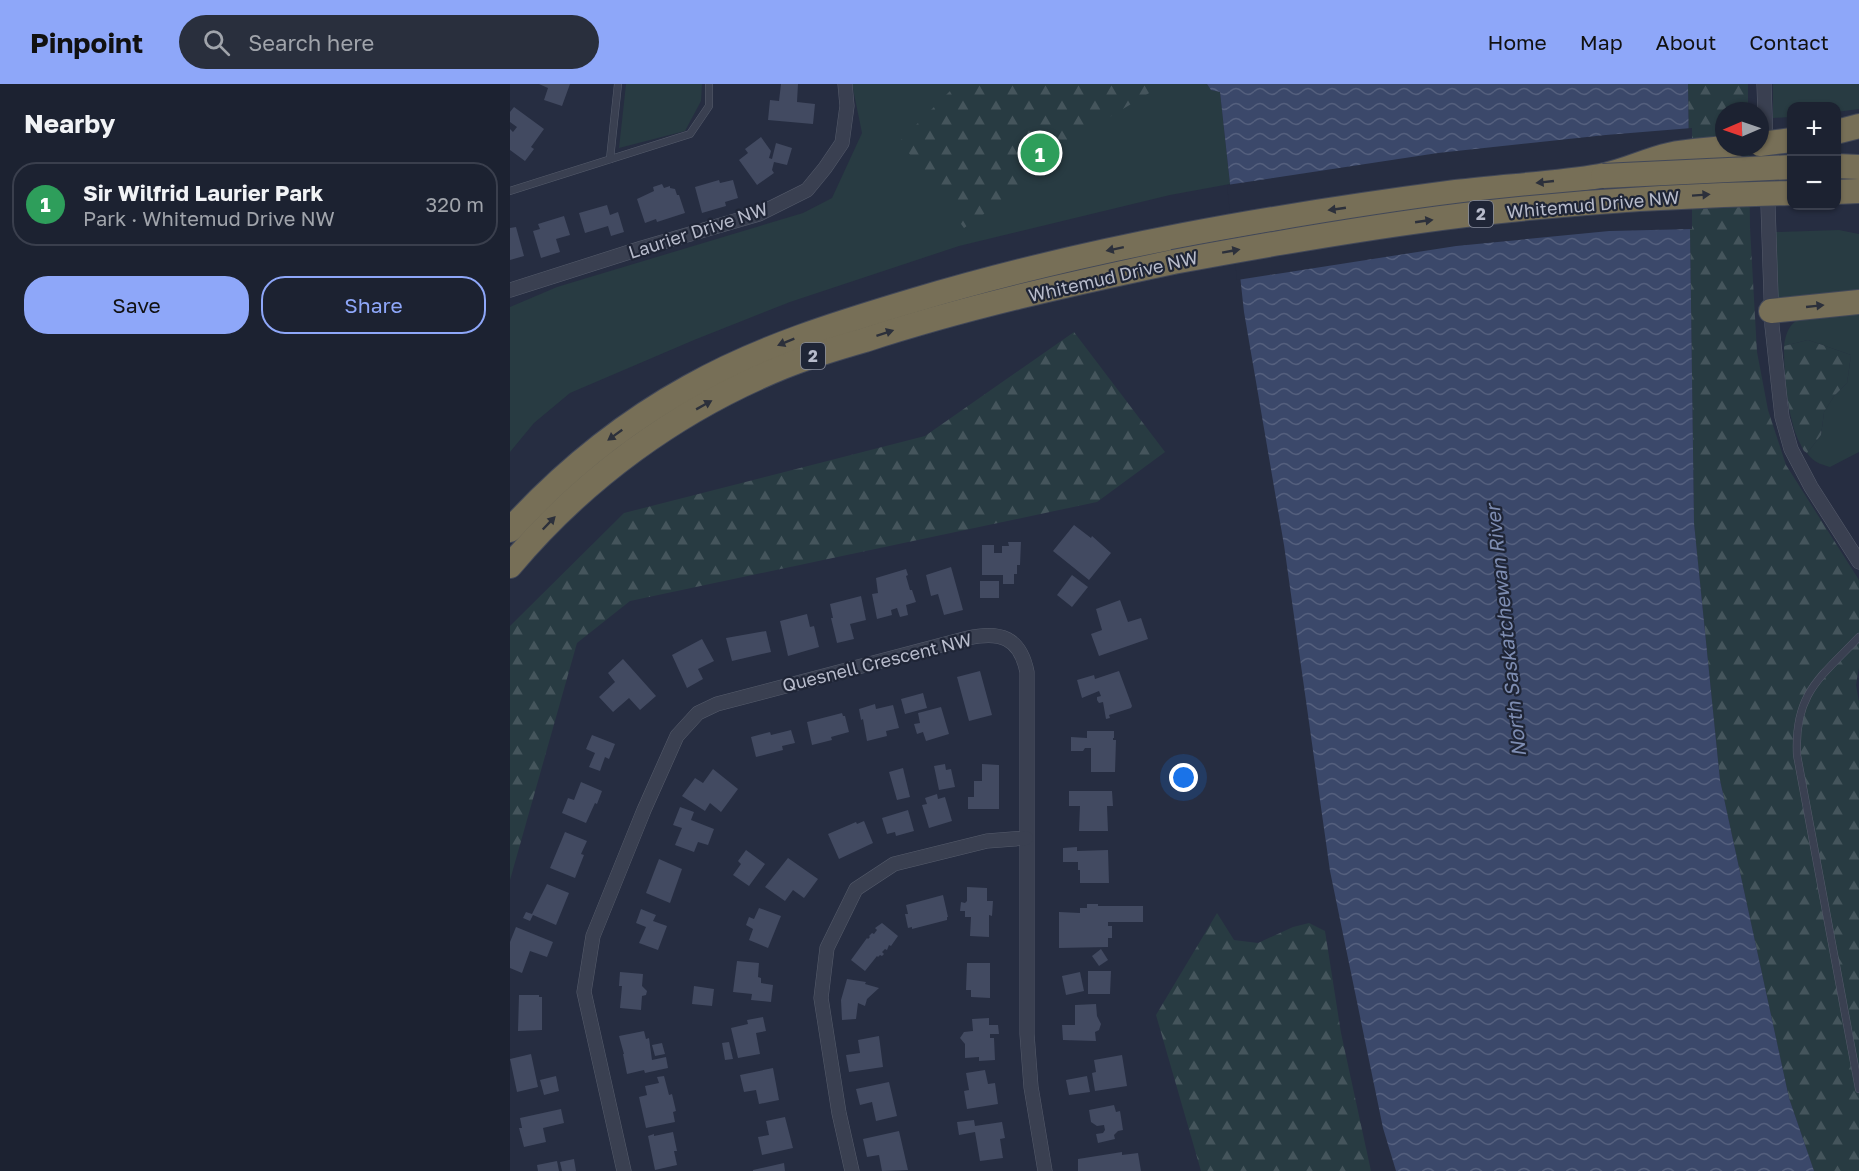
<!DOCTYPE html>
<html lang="en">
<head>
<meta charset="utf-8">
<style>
  :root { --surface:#1c2231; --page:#292f3d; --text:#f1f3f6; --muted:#a0a4ab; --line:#3a3f4d; --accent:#8ea7f9 }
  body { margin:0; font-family:"Golos Text",sans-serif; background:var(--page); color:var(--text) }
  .controls { position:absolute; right:18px; top:18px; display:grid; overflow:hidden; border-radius:12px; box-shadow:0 2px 4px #0004 }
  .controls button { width:54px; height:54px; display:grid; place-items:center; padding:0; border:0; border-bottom:2px solid var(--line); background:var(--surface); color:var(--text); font:30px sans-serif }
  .compass { position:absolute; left:1205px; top:18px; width:54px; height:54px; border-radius:50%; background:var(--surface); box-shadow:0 2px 4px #0004; rotate:268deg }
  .you { position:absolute; left:674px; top:694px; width:21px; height:21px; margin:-15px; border:4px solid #fff; border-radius:50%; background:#1a73e8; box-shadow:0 0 0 9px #1a73e833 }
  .badge { display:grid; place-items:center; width:39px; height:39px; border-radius:50%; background:var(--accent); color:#fff; font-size:20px; font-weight:700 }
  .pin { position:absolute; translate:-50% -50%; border:3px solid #fff; box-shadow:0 2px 6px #0006 }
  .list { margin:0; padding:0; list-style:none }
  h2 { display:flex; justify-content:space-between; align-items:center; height:78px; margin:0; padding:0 24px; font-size:26px }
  h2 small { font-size:20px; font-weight:400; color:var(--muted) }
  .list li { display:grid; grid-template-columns:39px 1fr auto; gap:18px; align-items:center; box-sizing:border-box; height:84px; margin:0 12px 12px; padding:0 12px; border:2px solid var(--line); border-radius:24px }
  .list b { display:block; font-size:22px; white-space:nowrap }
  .list p { margin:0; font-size:20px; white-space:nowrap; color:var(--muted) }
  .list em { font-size:20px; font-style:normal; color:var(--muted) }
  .actions { display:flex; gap:12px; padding:18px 24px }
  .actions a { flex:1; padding:14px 0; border:2px solid var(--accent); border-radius:24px; text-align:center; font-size:21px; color:var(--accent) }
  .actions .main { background:var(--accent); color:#111 }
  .icon { flex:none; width:33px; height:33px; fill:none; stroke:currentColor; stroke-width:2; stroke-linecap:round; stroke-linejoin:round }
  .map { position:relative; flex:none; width:1349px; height:1087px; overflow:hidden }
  header { display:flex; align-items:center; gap:36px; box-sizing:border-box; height:84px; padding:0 30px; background:var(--accent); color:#111 }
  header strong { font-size:28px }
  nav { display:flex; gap:33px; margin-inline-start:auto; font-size:21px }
  .search { width:420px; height:54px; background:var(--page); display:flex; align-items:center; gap:15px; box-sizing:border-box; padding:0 21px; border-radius:33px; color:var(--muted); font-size:22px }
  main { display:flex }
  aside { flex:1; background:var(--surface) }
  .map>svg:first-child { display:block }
  .green { fill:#283b42 }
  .forest { fill:url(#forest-firs) }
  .water { fill:url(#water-waves) }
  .pier { fill:#262d41 }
  .building { fill:#424a61 }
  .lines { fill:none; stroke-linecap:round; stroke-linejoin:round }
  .lane-casing { stroke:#555b6b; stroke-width:8 }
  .street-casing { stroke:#555b6b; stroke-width:15 }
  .highway-casing { stroke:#424858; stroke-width:26 }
  .lane { stroke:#3a4051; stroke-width:7 }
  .street { stroke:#3a4051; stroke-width:14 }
  .highway { stroke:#776f57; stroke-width:24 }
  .highway-bridge-casing { stroke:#424858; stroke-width:26; stroke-linecap:butt }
  .highway-bridge { stroke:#776f57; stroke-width:24 }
  .oneway { fill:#2c303b }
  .labels { text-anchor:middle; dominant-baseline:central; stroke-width:4.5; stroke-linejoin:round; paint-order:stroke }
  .shield { fill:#1f2536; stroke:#898e9e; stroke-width:1.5 }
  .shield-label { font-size:16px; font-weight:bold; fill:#b7bbcb }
  .street-label { font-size:18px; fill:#b7bbcb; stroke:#1f2536 }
  .water-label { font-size:20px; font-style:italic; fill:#7e8db2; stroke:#1f2536 }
</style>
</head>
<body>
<header>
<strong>Pinpoint</strong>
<div class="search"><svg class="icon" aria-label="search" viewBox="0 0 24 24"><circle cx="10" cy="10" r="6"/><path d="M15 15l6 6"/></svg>Search here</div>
<nav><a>Home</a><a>Map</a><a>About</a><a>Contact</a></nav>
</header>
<main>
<aside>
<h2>Nearby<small></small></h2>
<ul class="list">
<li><span class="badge" style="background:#2e9e5b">1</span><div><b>Sir Wilfrid Laurier Park</b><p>Park · Whitemud Drive NW</p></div><em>320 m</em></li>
</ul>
<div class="actions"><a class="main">Save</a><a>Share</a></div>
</aside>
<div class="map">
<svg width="1349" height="1087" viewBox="0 0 1349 1087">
  <defs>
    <pattern id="forest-firs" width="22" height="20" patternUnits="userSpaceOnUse" patternTransform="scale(1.5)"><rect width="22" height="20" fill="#283b42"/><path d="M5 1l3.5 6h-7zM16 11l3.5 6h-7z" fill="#45555c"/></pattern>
    <pattern id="water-waves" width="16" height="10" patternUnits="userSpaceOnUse" patternTransform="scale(1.5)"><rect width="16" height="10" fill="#3b486a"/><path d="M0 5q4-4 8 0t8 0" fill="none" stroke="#55607e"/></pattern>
  </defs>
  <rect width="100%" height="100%" fill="#262d41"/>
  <g class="green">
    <polygon points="116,0 192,0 191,17 175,47 109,64"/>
    <polygon points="342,0 697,0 701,6 710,8 720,100 660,111 449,162 280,218 184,256 60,309 24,339 0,368 0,223 47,203 293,129 322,114 352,49"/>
    <polygon points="1263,0 1349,0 1349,25 1327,28 1326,22 1282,22 1281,33 1263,34"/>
    <polygon points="1329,146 1349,150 1349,209 1271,218 1268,214 1266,148"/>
    <path d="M 1349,227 L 1349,368 L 1320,383 C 1310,380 1303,378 1297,369 L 1311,351 L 1314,328 L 1324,312 L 1337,299 L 1341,271 L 1298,256 L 1274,262 C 1275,253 1278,242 1286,237 C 1298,230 1335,229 1349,227 Z"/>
  </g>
  <g class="forest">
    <polygon points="441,0 654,0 562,56 514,102 454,144 390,57 440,7"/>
    <polygon points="1178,0 1238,0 1238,27 1214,27 1214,63 1239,63 1240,144 1247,268 1258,326 1276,381 1349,496 1349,583 1346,601 1349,618 1349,1087 1304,1087 1279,1014 1210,696 1184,439"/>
    <polygon points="564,248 655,368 587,418 120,517 67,559 0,796 0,542 114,429 415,352"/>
    <path d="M 1298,256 L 1341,271 L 1337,299 L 1324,312 L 1314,328 L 1311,351 L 1297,369 L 1294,367 C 1290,359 1285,350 1283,341 C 1276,316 1274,288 1274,262 Z"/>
    <polygon points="707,829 724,856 748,859 783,843 799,839 815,847 831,949 861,1087 691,1087 646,931"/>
  </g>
  <polygon class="water" points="697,0 1178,0 1184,439 1210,696 1279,1014 1304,1087 886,1087 873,1044 820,787 774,461 734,228 710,8 701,6"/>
  <polygon class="pier" points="1182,44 1182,145 1099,147 946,162 727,196 717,101 928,69 1096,51"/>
  <g class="building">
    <polygon points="29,0 60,0 52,22 34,16 38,4"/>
    <polygon points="271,0 288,0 287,18 305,20 303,40 258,36 260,16 269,17"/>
    <polygon points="4,23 34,45 21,63 24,65 15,77 0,66 0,45 3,48 7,43 0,38 0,28"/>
    <polygon points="251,53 261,67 259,74 262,75 266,59 282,64 277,81 264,78 262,86 264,89 247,101 229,76 238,69 235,65"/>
    <polygon points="209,96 210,99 223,96 228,114 215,118 216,122 192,129 185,103"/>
    <polygon points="152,100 154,104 160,102 160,104 165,105 167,111 169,111 175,129 147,138 146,135 135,139 127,115 144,107 143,103"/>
    <polygon points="97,121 100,131 108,128 114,148 101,152 98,142 75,149 69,129"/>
    <polygon points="54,132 60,151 46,155 50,168 31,174 23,147 30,145 28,140"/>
    <polygon points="6,143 14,172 0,176 0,144"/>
    <polygon points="564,441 581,454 582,452 601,469 579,496 543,467"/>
    <polygon points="498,458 511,458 510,481 507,481 507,490 504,490 504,500 493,500 493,491 472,491 472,461 484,461 484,469 492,469 492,462 499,462"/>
    <polygon points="441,483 453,526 434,531 428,510 421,512 416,491"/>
    <polygon points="396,485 398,491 396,492 400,506 402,506 406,518 396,521 398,531 390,533 387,524 381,526 382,531 367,535 362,510 368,509 366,494"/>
    <polygon points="562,491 578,503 562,523 547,511"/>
    <rect x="470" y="497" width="19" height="17"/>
    <polygon points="351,512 356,536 340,540 344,555 327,559 321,534 323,534 320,520"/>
    <polygon points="610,516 618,538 631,534 638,555 589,572 581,550 592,546 586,525"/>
    <polygon points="297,530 300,543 304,542 309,563 278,572 270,537"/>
    <polygon points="256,547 261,568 222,577 216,554"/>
    <polygon points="192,555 204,577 188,585 193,595 177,604 162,571"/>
    <polygon points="113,575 146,612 130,626 119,614 103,628 89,613 105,598 98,589"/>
    <polygon points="470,587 482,631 459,637 447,593"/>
    <polygon points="609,587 622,622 621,624 599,631 600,634 596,635 593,618 589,619 587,616 587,613 591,612 589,607 572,614 567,596 584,591 585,595"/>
    <polygon points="413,609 417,624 395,630 391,615"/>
    <polygon points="365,620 366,625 383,621 389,644 376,647 377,652 357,657 353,635 351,636 349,625"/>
    <polygon points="431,623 439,650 416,657 413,648 407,650 404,640 410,639 408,629"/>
    <polygon points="332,629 333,632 335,632 339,648 321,653 322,656 302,661 297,638"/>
    <polygon points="281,646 285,659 272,662 273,666 246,673 241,653 260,648 261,651"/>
    <polygon points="577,647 604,647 604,654 603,654 603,656 606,656 605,688 581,688 581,664 575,664 573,667 561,667 561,653 577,654"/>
    <polygon points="82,651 105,660 99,675 95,673 90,687 79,683 85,669 76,665"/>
    <polygon points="435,680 436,686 441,685 445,703 429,706 424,682"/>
    <polygon points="472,680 489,681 489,725 458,725 458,713 464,713 464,697 472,697"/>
    <polygon points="393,684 400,713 387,716 379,688"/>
    <polygon points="203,685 228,705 211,728 200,719 195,727 172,712 185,694 193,699"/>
    <polygon points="71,698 92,707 87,720 85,719 76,739 52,729 58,714 64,716"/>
    <polygon points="559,707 602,707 603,722 597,722 598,747 569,747 570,722 559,722"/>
    <polygon points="427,710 428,715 435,713 442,737 419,744 412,721 417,720 415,714"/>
    <polygon points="170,723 184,728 181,736 204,745 198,761 188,758 184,768 165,761 172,744 163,741"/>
    <polygon points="398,726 404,747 386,752 385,748 377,750 372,734"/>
    <polygon points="354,737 363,759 329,775 318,750 346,738 347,740"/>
    <polygon points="55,748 77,757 71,770 74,771 65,794 40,784"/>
    <polygon points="567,763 567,767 598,766 599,799 570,799 570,786 568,786 568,778 553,778 553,764"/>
    <polygon points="236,766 255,780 239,802 223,791 231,780 228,777"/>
    <polygon points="278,774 308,795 294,814 283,806 275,817 255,803"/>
    <polygon points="149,775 172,785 160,819 136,809"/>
    <polygon points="37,800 59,809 46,841 23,831 20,837 13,834 16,828 22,830"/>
    <polygon points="457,803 477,804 477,817 483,817 482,832 479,831 479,853 460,852 461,833 455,833 455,827 450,827 451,818 455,819 457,817"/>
    <polygon points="433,811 438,833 437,833 437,836 402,845 402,843 398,844 395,830 398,830 396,821"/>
    <polygon points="577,820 588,820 588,822 633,822 633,838 598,838 598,842 602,842 602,854 598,854 598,863 549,864 549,828 570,829 570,824 577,824"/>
    <polygon points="249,824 271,832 258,864 239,856 243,845 236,841 239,833 244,835"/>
    <polygon points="131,825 146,831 143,837 157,842 148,866 129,859 136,843 126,839"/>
    <polygon points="372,839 388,852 381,862 379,861 377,866 375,865 372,868 374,870 372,872 370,871 368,873 367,872 355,887 341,876 357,854 358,855 360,853 359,852 362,849 364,850 367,846 365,844"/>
    <polygon points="6,843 43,858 37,873 20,867 12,889 0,884 0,858"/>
    <polygon points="591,865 598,876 589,882 582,872"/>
    <polygon points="227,877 249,879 248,893 251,894 251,899 263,901 261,918 241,916 242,910 223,908"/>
    <polygon points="457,879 480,879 480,914 461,913 461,906 456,906"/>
    <polygon points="578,887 601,887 600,910 578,910"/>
    <polygon points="110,888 133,890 132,902 137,907 136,911 132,912 131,926 110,924 112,902 109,902"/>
    <polygon points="570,888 574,907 556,911 552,892"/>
    <polygon points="337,895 356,898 355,900 369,904 357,915 355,922 348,919 346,935 332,936 331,916"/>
    <polygon points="184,902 204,905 202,922 182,920"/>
    <polygon points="9,911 29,911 29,913 32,913 32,946 8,947"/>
    <polygon points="586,920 587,932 591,940 589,946 585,948 586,957 553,956 552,941 565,941 565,921"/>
    <polygon points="253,933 256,947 246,949 250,970 228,974 221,944 238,940 237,936"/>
    <polygon points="479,934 479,941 488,941 489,950 480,950 480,954 484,954 485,976 469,977 469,973 455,974 455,960 450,954 454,948 463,947 462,935"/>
    <polygon points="134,947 136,955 139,954 142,976 156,973 158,984 135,989 134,986 117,990 113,970 114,970 109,952"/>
    <polygon points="369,952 373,983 339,988 336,971 350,969 348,956"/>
    <polygon points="219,958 223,975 215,976 212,959"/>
    <polygon points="152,959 155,970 145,972 142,961"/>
    <polygon points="21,970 28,1003 7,1008 0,975"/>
    <polygon points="612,971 617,1002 585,1007 582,989 586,988 584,976"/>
    <polygon points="263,984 269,1016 249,1020 246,1006 234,1008 230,991"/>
    <polygon points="475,986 478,1000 485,999 488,1020 457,1025 454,1007 459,1006 456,989"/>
    <polygon points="46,992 49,1007 34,1011 30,996"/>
    <polygon points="154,992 159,1011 162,1010 166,1027 163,1028 165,1038 136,1044 129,1013 137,1011 135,1002 149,999 147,993"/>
    <polygon points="577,992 580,1008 559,1011 556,996"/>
    <polygon points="379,998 387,1032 366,1037 362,1018 350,1021 346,1005"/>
    <polygon points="604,1021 606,1028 610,1027 613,1046 608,1047 604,1051 605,1055 588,1059 586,1050 593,1049 595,1046 594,1041 587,1042 581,1038 579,1026"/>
    <polygon points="51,1025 54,1039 33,1044 36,1058 14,1063 9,1044 12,1044 10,1034"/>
    <polygon points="275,1033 283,1064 252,1071 248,1053 259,1051 256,1037"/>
    <polygon points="464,1036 465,1042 492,1038 495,1054 490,1055 493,1074 470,1077 465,1048 449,1051 447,1038"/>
    <polygon points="389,1047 398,1086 372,1087 369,1071 357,1073 353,1055"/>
    <polygon points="163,1048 167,1067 164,1067 167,1081 145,1086 138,1052 144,1050 144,1052"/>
    <polygon points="612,1068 612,1071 628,1069 631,1087 568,1087 568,1075"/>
    <polygon points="64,1075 66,1087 52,1087 50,1078"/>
    <polygon points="47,1077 49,1087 28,1087 27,1081"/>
    <polygon points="274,1079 275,1087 243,1087 243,1086"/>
  </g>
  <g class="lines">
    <defs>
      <g id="lane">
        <polyline points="100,75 108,0"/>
        <polyline points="0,107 180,50 199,22 199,0"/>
        <path d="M 1349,553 C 1310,594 1284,609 1287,671 L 1349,1005"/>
      </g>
      <g id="street">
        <polyline points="1254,0 1262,242 1272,333 1281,365 1301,403 1349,478"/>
        <polyline points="0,206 132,164 249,130 297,106 315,84 332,59 337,22 335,0"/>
        <path d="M 114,1087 L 74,908 L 83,852 L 134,726 L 167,652 L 188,629 L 207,620 L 458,554 C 490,547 510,553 517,588 L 517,950 L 521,1003 L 535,1087"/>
        <polyline points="342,1087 329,1029 311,914 317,864 346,805 384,780 477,757 516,754"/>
      </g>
      <g id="highway">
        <polyline points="1326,48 1349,42"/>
        <polyline points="1326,82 1349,83"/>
        <polyline points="1326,108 1349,107"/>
        <polyline points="1261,227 1349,218"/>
        <path d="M 0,446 C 52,389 112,340 179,303 C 250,263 328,239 405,216 C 582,163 764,132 946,108 C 994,102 1043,100 1090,92 C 1114,88 1136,76 1159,71 C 1180,66 1203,66 1224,63"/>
        <path d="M 0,482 C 73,395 167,326 273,283 C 300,272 327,264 355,256 C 456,223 560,200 663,178"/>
      </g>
    </defs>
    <use href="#lane" class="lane-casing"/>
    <use href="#street" class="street-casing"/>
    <use href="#highway" class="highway-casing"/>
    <use href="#lane" class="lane"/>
    <use href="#street" class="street"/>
    <use href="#highway" class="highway"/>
    <defs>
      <g id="highway-bridge">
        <polyline points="1250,60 1282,56"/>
        <polyline points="1093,92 1282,83"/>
        <path d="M 663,178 C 760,160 857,143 955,131 C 1064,118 1172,111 1282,109"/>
      </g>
    </defs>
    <use href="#highway-bridge" class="highway-bridge-casing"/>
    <use href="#highway-bridge" class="highway-bridge"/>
  </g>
  <defs><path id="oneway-solid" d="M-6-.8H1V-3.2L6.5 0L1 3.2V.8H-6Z" transform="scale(1.5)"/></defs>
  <g class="oneway">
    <use href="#oneway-solid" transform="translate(1035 98) rotate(174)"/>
    <use href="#oneway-solid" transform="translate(1191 111) rotate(-4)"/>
    <use href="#oneway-solid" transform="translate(827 125) rotate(172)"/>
    <use href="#oneway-solid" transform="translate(914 137) rotate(-8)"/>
    <use href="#oneway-solid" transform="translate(605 165) rotate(168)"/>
    <use href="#oneway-solid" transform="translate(721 167) rotate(-10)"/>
    <use href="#oneway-solid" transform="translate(1305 222) rotate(-6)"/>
    <use href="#oneway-solid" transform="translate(375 249) rotate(-18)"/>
    <use href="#oneway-solid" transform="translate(276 258) rotate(158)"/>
    <use href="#oneway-solid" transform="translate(194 321) rotate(-29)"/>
    <use href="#oneway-solid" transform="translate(105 351) rotate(144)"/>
    <use href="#oneway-solid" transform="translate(39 439) rotate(-46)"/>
  </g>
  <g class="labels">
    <g class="shield">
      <rect x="959" y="117" width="24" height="26" rx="4.5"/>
      <rect x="291" y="259" width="24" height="26" rx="4.5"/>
    </g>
    <g class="shield-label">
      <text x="971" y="130">2</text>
      <text x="303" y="272">2</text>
    </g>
    <g class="street-label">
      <text transform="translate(1083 120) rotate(-5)">Whitemud Drive NW</text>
      <text transform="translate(188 146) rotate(-18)">Laurier Drive NW</text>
      <text transform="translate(603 192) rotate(-13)">Whitemud Drive NW</text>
      <text transform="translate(367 578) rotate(-14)">Quesnell Crescent NW</text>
    </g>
    <g class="water-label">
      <text transform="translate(995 547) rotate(-96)">North Saskatchewan River</text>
    </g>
  </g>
</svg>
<div class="controls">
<button>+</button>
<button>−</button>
</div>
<svg class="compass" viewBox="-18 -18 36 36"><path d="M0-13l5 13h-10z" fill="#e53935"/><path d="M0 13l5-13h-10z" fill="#a0a4ab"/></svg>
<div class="you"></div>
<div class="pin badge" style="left:530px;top:69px;background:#2e9e5b">1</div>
</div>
</main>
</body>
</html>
